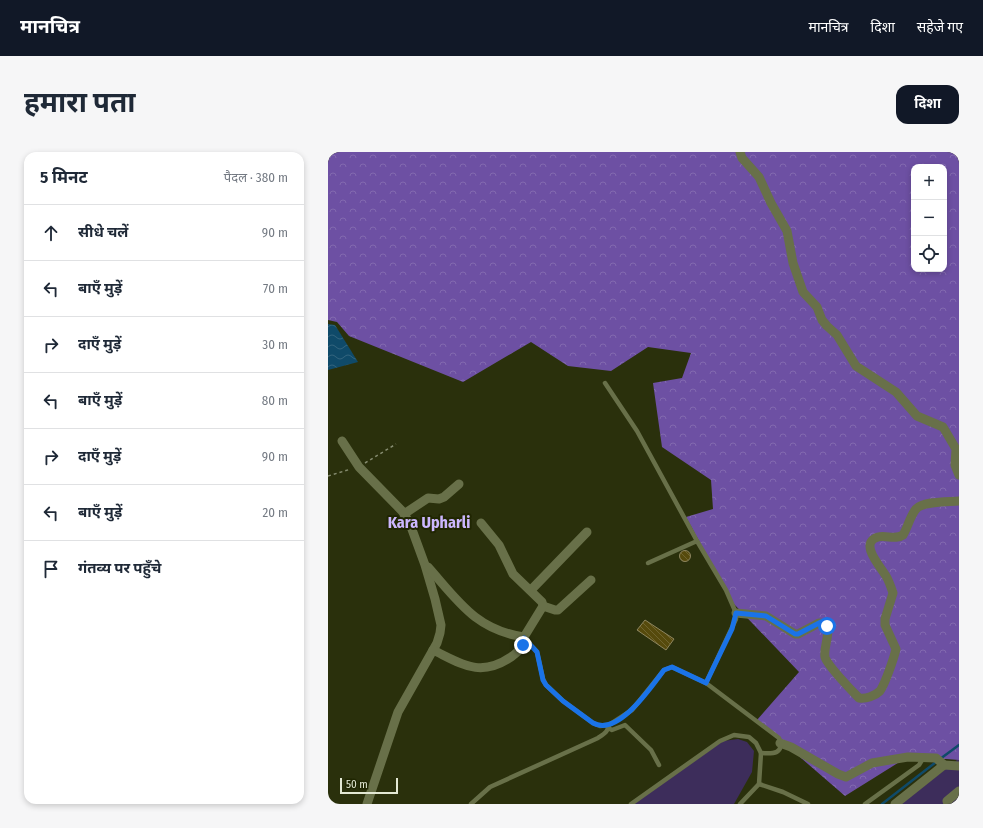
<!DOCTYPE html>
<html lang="hi">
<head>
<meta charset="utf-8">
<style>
  :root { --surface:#fff; --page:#f6f6f7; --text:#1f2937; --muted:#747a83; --line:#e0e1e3; --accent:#111827 }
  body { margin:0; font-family:"Fira Sans Condensed","Noto Sans Devanagari",sans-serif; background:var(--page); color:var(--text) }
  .controls { position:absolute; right:12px; top:12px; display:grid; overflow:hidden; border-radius:8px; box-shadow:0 2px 6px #0003 }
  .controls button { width:36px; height:36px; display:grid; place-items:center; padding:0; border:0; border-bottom:1px solid var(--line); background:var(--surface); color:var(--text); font:20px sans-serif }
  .scale { position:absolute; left:12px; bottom:10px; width:58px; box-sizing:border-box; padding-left:4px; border:2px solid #e3e8d4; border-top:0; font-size:11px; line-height:14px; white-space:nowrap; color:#e3e8d4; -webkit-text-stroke:3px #202602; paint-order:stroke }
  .stop { position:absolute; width:12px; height:12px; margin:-9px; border:3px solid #1a73e8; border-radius:50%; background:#fff }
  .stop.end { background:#1a73e8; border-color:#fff; box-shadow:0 1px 4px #0008 }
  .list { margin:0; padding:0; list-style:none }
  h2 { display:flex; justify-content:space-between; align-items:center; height:52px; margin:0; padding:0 16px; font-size:17px }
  h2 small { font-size:13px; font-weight:400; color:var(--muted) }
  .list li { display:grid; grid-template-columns:26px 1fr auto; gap:12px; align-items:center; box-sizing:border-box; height:56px; padding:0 16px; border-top:1px solid var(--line) }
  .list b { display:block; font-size:15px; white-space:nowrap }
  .list em { font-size:13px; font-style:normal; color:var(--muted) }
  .icon { flex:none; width:22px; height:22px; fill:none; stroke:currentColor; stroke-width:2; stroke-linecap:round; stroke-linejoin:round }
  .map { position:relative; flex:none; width:631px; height:652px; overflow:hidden; border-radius:12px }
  header { display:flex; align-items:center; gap:24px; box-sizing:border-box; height:56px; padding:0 20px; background:var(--accent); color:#fff }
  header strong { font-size:19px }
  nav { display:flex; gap:22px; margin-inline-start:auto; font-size:14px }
  .intro { display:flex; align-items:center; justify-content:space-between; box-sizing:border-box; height:96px; padding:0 24px }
  h1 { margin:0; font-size:28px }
  .button { padding:10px 18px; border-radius:12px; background:var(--accent); color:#fff; font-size:14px; font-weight:700 }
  main { display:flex; gap:24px; padding:0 24px }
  aside { flex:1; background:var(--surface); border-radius:12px; box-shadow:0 2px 6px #0003 }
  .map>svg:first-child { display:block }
  .grass { fill:#3d2d5b }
  .forest { fill:url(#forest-crowns); fill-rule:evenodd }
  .water { fill:url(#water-waves) }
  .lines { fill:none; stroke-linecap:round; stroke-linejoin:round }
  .stream { stroke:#0f4a69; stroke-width:2.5 }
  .building { fill:url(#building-back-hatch); stroke:#8d855f }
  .path { stroke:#858b6f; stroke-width:1.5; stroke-dasharray:3 3; stroke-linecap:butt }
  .lane { stroke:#687049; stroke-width:4.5 }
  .street { stroke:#687049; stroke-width:9 }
  .route { stroke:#1a73e8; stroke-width:5 }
  .labels { text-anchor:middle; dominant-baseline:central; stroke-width:4; stroke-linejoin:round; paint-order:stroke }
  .quarter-label { font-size:16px; font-weight:bold; fill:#ccb7fe; stroke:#202602 }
</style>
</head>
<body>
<header>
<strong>मानचित्र</strong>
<nav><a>मानचित्र</a><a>दिशा</a><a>सहेजे गए</a></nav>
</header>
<div class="intro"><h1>हमारा पता</h1><a class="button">दिशा</a></div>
<main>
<aside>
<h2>5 मिनट<small>पैदल · 380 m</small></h2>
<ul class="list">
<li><svg class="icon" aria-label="ahead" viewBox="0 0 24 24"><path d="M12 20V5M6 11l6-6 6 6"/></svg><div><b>सीधे चलें</b></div><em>90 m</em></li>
<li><svg class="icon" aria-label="left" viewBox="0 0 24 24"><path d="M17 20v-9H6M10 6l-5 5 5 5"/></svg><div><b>बाएँ मुड़ें</b></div><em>70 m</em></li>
<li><svg class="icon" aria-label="right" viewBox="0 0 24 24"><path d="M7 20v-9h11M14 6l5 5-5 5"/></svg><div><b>दाएँ मुड़ें</b></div><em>30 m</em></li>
<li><svg class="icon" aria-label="left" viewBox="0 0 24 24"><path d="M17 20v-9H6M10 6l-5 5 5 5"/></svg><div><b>बाएँ मुड़ें</b></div><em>80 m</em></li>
<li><svg class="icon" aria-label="right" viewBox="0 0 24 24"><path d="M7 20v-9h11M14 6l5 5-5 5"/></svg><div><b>दाएँ मुड़ें</b></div><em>90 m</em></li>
<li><svg class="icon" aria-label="left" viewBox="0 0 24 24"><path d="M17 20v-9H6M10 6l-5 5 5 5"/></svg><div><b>बाएँ मुड़ें</b></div><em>20 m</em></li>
<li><svg class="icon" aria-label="arrive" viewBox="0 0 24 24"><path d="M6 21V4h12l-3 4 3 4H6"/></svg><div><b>गंतव्य पर पहुँचे</b></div></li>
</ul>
</aside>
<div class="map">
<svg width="631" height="652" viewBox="0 0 631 652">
  <defs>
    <pattern id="forest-crowns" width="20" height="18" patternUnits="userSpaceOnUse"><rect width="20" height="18" fill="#6d50a3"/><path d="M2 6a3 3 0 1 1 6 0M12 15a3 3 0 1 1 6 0" fill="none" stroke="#8269af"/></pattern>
    <pattern id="water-waves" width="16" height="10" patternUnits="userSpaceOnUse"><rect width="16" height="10" fill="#0f4a69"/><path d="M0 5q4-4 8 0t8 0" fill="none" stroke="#32647e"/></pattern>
    <pattern id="building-back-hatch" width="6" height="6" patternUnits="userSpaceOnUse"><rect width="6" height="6" fill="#564a0c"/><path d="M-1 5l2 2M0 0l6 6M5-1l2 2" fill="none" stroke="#6e642e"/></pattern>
  </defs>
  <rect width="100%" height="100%" fill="#2a300c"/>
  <g class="grass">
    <polygon points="410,587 419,590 426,599 424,620 406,652 306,652 395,589"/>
    <polygon points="629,608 631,608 631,652 573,652"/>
  </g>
  <path class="forest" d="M 0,0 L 631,0 L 631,608 L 581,604 L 517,644 L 429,568 L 471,520 L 405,451 L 358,365 L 385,357 L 383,328 L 334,295 L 325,231 L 354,226 L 363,201 L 320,195 L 283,219 L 240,214 L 203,190 L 135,230 L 21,184 L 9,170 L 0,168 ZM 586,15 L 616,15 L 616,117 L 586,117 Z"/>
  <polygon class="water" points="0,172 7,173 30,210 0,218"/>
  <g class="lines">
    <g class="stream">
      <polyline points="612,607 631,593"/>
      <polyline points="554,652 608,610"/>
    </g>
  </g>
  <g class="building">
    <circle cx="357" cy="404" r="5.5"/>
    <polygon points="317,468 346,487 338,498 309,478"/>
  </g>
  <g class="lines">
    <g class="path">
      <polyline points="37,311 68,292"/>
      <polyline points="0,324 23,317"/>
    </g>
    <g class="lane">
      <polyline points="277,231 309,279 369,389"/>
      <path d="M 378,531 L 451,586 C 457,602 445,602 433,601"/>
      <polyline points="281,573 304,558 336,518 344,515 378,531 408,467 408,461 398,438 369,389 320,411"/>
      <polyline points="280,576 284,578 297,573 323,598 331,613"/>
      <polyline points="431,632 455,640 480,652"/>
      <path d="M 143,652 L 162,635 L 270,586 C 276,582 280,580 281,573 L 272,574 L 265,571 L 235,549 L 218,533 L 215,527 L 209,500 L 197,487"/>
      <polyline points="303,652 392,589 406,583 421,585 428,591 433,601 431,632 412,652"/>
      <polyline points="537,652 591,613 596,605"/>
    </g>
    <g class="street">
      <polyline points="412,0 414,6 431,25 443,51 459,79 465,111 475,140 489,155 494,168 499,174 509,183 528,214 568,240 589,264 615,275 618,280 628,297 627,313 631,323"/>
      <polyline points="14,289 31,315 75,360 82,372 97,413 107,447 113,473 112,481 109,491 70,560 39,652"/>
      <polyline points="76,362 100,346 111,347 116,345 131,332"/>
      <path d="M 100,415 C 130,449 148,478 196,485"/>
      <polyline points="203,438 259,380"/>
      <polyline points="215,454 227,458 230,458 263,428"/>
      <path d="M 408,461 L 438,464 L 467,482 L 470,482 L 491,471 L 497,472 C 504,480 495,495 497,505 C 499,513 524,539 531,546 C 538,547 547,544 552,539 C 557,532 566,506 568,497 L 557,473 L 557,467 L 565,441 C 563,435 561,429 558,424 C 553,415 530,391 550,385 C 558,383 568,388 575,383 C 580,375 582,364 588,357 C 595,349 620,350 631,349"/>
      <path d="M 105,498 C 134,512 152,526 183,505 C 190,500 196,495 196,485 L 215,454 L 214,450 L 185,422 L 171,393 L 153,371"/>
      <polyline points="452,591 463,595 510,622 518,625 544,611 580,605 608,606 616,613 567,652"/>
      <polyline points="616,613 631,614"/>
      <polyline points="620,652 619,649 631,639"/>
    </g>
  </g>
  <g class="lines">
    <path class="route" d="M 195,493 L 196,486 L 209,500 L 215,528 L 218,533 L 235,549 L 265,571 C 290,585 323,535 336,518 L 344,515 L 378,531 L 404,477 L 408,461 L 438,464 L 467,482 L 470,482 L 493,470 L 499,474"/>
  </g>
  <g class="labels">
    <g class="quarter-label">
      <text x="101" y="370">Kara Upharli</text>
    </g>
  </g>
</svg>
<div class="controls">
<button>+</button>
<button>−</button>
<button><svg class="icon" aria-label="locate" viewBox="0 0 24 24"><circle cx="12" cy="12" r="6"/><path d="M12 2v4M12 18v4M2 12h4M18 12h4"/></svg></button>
</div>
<div class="scale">50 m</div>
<div class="stop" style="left:499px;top:474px"></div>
<div class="stop end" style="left:195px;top:493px"></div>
</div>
</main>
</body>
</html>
